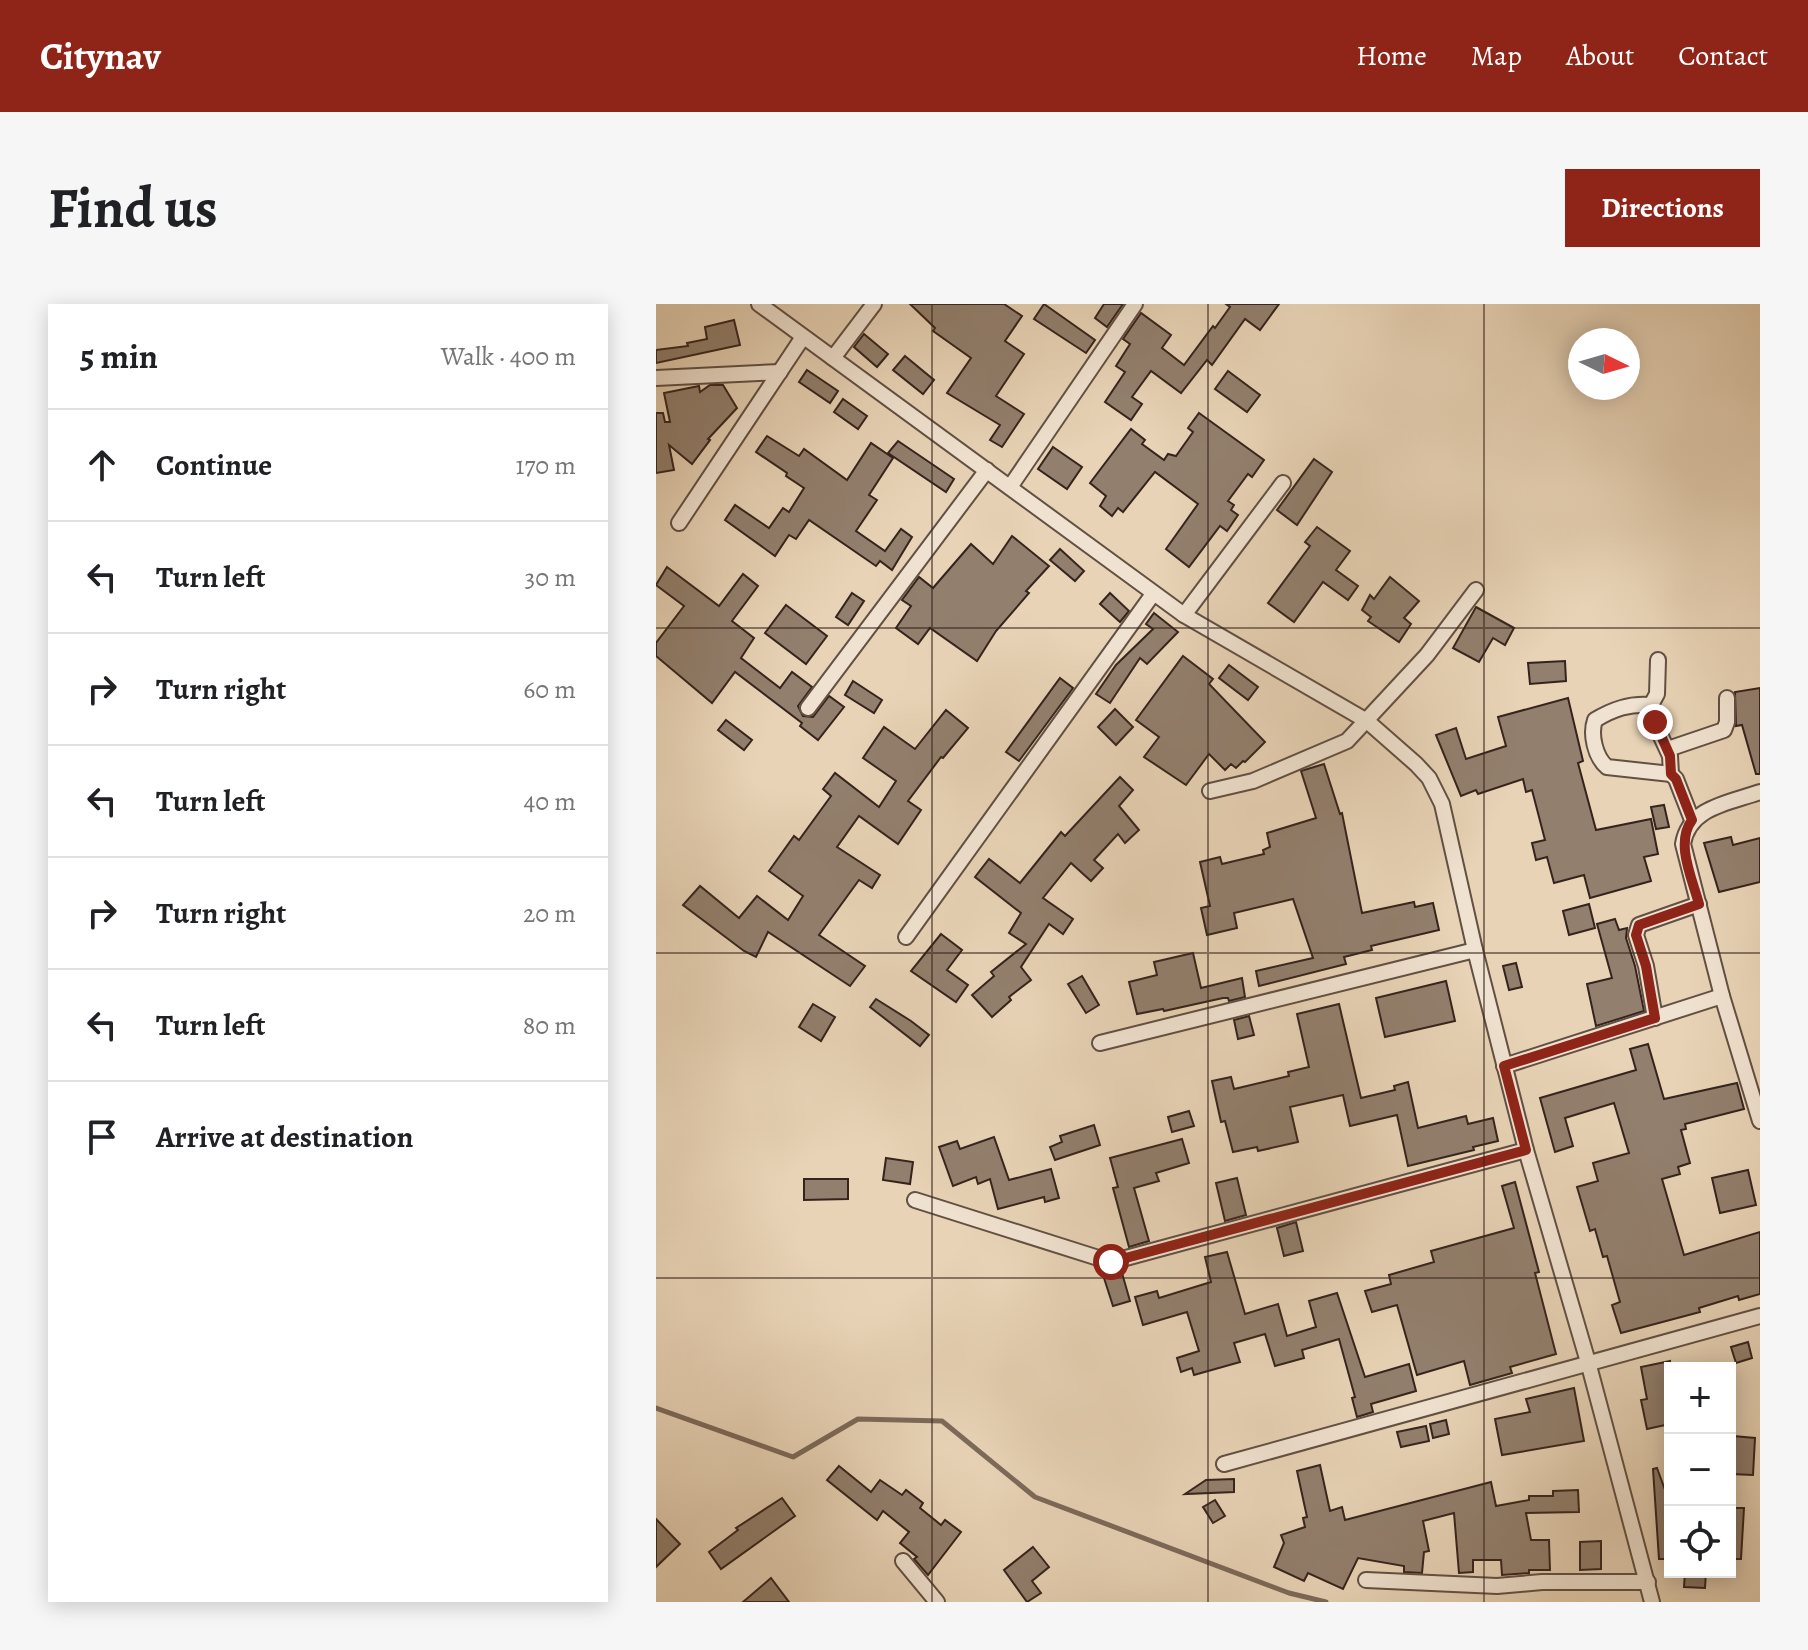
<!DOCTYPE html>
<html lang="en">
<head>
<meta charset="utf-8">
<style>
  :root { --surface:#fff; --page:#f6f6f6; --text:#202124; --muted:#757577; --line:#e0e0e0; --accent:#8f2418 }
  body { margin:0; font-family:Alegreya,serif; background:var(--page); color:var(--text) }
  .controls { position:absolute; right:24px; bottom:24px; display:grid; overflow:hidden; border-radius:0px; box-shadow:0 4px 20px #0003 }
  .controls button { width:72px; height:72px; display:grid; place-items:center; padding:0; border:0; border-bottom:2px solid var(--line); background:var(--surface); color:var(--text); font:40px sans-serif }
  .compass { position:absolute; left:912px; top:24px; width:72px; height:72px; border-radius:50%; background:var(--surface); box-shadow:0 4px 20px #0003; rotate:95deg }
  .stop { position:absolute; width:24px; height:24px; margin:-18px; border:6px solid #8f2418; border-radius:50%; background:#fff }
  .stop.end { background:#8f2418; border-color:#fff; box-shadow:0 2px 8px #0008 }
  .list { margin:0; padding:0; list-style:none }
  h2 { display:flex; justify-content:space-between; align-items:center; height:104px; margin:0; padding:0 32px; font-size:34px }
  h2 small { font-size:26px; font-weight:400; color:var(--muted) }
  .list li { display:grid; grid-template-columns:52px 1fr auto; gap:24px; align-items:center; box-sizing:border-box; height:112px; padding:0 32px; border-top:2px solid var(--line) }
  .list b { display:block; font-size:30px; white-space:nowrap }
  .list em { font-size:26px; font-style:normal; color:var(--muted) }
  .icon { flex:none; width:44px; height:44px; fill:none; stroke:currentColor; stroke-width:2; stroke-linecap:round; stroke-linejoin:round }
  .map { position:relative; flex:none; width:1104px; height:1298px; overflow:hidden; border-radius:0px }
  header { display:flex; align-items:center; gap:48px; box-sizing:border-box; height:112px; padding:0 40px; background:var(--accent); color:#fff }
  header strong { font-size:38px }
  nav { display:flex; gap:44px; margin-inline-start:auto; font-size:28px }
  .intro { display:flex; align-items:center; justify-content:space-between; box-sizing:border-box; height:192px; padding:0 48px }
  h1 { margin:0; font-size:56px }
  .button { padding:20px 36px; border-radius:0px; background:var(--accent); color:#fff; font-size:28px; font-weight:700 }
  main { display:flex; gap:48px; padding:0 48px }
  aside { flex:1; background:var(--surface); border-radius:0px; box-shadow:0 4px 20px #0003 }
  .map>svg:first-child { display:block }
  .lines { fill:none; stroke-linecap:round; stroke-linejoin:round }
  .stream { stroke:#7c6a5a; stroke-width:5 }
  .building { fill:#927f6d; stroke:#35241d; stroke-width:2 }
  .minor-casing { stroke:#625043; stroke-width:18 }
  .minor { stroke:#f0e2d0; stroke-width:14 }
  .route { stroke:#8f2418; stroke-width:10 }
  .grid { fill:none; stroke:#35241d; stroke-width:2; stroke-opacity:0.55 }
</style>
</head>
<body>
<header>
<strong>Citynav</strong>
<nav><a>Home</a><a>Map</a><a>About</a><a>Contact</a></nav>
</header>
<div class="intro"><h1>Find us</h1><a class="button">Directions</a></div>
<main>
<aside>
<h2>5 min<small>Walk · 400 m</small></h2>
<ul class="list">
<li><svg class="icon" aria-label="ahead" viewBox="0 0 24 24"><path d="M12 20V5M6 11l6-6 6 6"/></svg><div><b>Continue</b></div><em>170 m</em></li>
<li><svg class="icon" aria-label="left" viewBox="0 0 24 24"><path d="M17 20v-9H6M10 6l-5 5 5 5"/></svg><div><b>Turn left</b></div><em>30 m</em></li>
<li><svg class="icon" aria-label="right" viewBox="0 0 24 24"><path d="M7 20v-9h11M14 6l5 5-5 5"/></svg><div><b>Turn right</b></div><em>60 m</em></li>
<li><svg class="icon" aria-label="left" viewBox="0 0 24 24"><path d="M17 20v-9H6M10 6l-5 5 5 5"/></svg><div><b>Turn left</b></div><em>40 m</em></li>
<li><svg class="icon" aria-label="right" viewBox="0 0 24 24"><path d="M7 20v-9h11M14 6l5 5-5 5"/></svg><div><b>Turn right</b></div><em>20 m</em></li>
<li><svg class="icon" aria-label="left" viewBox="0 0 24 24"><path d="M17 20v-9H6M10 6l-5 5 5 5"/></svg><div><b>Turn left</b></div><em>80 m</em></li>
<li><svg class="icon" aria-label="arrive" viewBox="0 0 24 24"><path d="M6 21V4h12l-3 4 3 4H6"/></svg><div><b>Arrive at destination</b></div></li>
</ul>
</aside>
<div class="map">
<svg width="1104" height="1298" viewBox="0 0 1104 1298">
  <rect width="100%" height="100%" fill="#e8d3b6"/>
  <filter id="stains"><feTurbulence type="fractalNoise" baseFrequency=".0025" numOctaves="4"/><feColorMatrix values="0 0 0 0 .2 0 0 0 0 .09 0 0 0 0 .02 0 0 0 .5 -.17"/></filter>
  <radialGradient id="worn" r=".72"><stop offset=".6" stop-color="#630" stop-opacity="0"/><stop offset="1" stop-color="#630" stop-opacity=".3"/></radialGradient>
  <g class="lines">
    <polyline class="stream" points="0,1104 137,1153 202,1115 286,1117 379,1193 633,1289 670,1298"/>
  </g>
  <g class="building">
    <polygon points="254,0 348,0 366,12 349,37 368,50 340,92 368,110 346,143 334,136 344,121 291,89 315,54 277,27 279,24"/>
    <polygon points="388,0 439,36 430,49 378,15"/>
    <polygon points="448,0 467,0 451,23 439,14"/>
    <polygon points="570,0 623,0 604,26 589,15 556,61 551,56 525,89 495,67 476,93 486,100 475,116 449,98 469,68 460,62 474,40 467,35 485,9 515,31 506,44 528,61 557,22 559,24 574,3"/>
    <polygon points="78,16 84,41 0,59 0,46 32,42 31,39 51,35 49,23"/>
    <polygon points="208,30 232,50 221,63 198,43"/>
    <polygon points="249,52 278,76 267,90 237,66"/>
    <polygon points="151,66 182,87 174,99 143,78"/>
    <polygon points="572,67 604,91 591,108 559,85"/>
    <polygon points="54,81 67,81 81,104 52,135 54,136 36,160 13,141 18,166 0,169 0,109 7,109 9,118 14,118 8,89 43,82 44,88"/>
    <polygon points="187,95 211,112 202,125 178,108"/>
    <polygon points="543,109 608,156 596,173 592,170 572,197 578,201 575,206 582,211 571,227 564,222 533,263 510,245 542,200 499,168 467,208 462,204 456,212 444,202 450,192 434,179 475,125 489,136 486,140 508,156 512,150 520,152 537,128 532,124"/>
    <polygon points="111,132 143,152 148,145 191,176 215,139 237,154 213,191 221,196 200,227 229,247 245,225 256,233 236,266 224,257 220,262 153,216 140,235 133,231 119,252 69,216 79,201 113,224 127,204 133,208 148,184 130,172 131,169 100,148"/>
    <polygon points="242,137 298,175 290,188 232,149"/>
    <polygon points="397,143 426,163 411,185 382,165"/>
    <polygon points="658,155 676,168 641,221 621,206"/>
    <polygon points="661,223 694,247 680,266 702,282 692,296 667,278 638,318 612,299 654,242 649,238"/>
    <polygon points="356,232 393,262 370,287 373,289 340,327 321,357 274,324 262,340 240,324 255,302 246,296 263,273 277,284 315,240 337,260"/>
    <polygon points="404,245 428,267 419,277 394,256"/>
    <polygon points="11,263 63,302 87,270 102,282 76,317 98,334 85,354 124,384 136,368 156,383 142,402 147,412 157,413 173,392 188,403 162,436 144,422 146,419 79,368 56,399 0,352 0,339 28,302 0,281"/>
    <polygon points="734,273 763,297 748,314 755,320 743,338 712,317 715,313 706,306 714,291 718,295"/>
    <polygon points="196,289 208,297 192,321 180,313"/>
    <polygon points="454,289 473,307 464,318 444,300"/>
    <polygon points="130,301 171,332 150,360 109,329"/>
    <polygon points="820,303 858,324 849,341 837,334 823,358 797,344"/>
    <polygon points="498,309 522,328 491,360 484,354 454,399 440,390 460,361 497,325 490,320"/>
    <polygon points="527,352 557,375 553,380 609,438 589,458 587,457 580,464 575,460 569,466 553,450 530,481 488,453 503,433 480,416"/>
    <polygon points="909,357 910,377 874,380 872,359"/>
    <polygon points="573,361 602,383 592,396 563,374"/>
    <polygon points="404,374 417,384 363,457 350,448"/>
    <polygon points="197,377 226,396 218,409 189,391"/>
    <polygon points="1104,384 1104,470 1100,470 1086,421 1080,422 1079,388"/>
    <polygon points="912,394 927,457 922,459 940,526 995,515 1002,550 988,553 995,577 934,594 928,571 898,579 891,553 880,556 876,539 889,536 876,486 870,488 867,475 822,490 820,486 805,492 780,431 800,424 810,455 850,442 842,413"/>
    <polygon points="459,405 477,423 460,441 442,423"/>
    <polygon points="290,406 312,424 287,454 285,453 252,497 265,506 242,540 203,512 181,543 224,571 216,584 203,576 163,631 209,662 194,682 112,628 100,653 88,647 27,601 44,582 83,614 101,592 132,616 147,592 113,567 138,532 143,536 175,492 167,485 179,469 223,503 240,477 207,454 228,423 259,445"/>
    <polygon points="70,416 96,436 88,446 62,426"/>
    <polygon points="668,460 684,510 686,509 706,609 758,598 759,603 777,599 783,626 715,642 716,646 688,653 690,660 603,682 600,667 657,654 637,595 578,609 581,624 551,631 545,604 554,602 544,558 564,553 566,560 608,550 607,546 614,543 611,529 660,514 645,467"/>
    <polygon points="464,473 477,486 463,502 483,526 469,539 462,530 438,556 447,564 435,577 415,559 387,594 417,615 407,630 393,620 365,663 375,676 353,693 355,696 336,713 316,691 338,672 335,668 370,640 353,629 365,609 319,573 333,555 364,579 405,528 409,532"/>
    <polygon points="1008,501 1013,523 1000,525 995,503"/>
    <polygon points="1075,533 1077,541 1104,534 1104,578 1063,588 1048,539"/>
    <polygon points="933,600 939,624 913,631 907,607"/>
    <polygon points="959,615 963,626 971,624 970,634 979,662 988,707 940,722 931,680 956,674 941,620"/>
    <polygon points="285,630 306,646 291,666 312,681 300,698 255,667"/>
    <polygon points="537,649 545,684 586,674 589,693 573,697 572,694 567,694 508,707 507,705 481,710 473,678 501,671 498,658"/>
    <polygon points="860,659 866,683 853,686 847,662"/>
    <polygon points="426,672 443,701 430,709 412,680"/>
    <polygon points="790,677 799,717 729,733 720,694"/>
    <polygon points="220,695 255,717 273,731 264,742 214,703"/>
    <polygon points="157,700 179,713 165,737 143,723"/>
    <polygon points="683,700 705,794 739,786 738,782 752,778 762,824 810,812 812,820 837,814 842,837 817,843 818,846 752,862 741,811 694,822 687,791 634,803 642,838 602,847 601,843 577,848 569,817 565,818 556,777 575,773 578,785 633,772 632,768 653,763 641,710"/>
    <polygon points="593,712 598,731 582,735 578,716"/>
    <polygon points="992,740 1008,795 1081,779 1088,805 1029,820 1030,825 1025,826 1034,859 1022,863 1024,870 1006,875 1028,951 1104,928 1104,990 1083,996 1082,992 1043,1004 1044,1008 965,1029 956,1001 964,998 951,952 947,953 939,925 934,927 921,883 942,877 937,859 973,849 958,799 909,814 917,842 899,848 884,794 980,766 974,745"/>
    <polygon points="533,807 538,822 516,828 512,813"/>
    <polygon points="438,821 444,841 399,856 394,843 406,838 404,832"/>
    <polygon points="338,833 353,876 395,865 403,894 389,898 388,893 342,905 334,875 322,880 320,873 297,882 283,843 301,837 304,845"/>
    <polygon points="526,835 533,859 500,869 503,877 478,884 493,937 473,943 457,884 462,883 454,854"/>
    <polygon points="230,854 257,858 254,880 227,876"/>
    <polygon points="1092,866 1100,901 1064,909 1056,874"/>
    <polygon points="581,874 590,911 569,917 560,879"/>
    <polygon points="148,875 192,875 192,895 148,896"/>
    <polygon points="859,878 883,968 879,969 900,1050 854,1063 856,1069 814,1081 808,1057 761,1071 741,1001 716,1008 709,987 735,980 733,971 778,958 775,947 858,924 846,882"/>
    <polygon points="640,918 647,947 628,952 621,924"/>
    <polygon points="571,948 589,1010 622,1000 631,1032 660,1023 653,997 681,989 709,1073 753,1060 760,1087 715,1100 717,1108 701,1113 696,1094 699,1093 683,1035 646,1046 648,1054 619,1062 609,1030 578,1039 584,1058 538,1071 536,1064 525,1068 521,1054 543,1047 531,1008 487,1021 479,993 501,987 503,994 555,978 549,953"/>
    <polygon points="466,969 474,997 457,1002 448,974"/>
    <polygon points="1092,1038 1096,1054 1080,1059 1075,1043"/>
    <polygon points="1014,1057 1014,1120 991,1125 985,1096 991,1095 985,1063"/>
    <polygon points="918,1084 928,1137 846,1151 839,1115 874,1108 870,1095"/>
    <polygon points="790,1116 793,1130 777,1134 774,1120"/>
    <polygon points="770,1122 773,1137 745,1143 741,1128"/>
    <polygon points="1077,1132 1099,1134 1097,1171 1075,1170"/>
    <polygon points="664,1161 674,1207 686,1203 689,1216 835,1178 840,1202 873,1196 873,1192 897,1192 897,1187 922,1186 923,1208 870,1209 875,1236 893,1236 894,1266 873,1266 873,1269 846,1271 845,1256 817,1256 817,1268 803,1269 798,1209 767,1217 773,1247 768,1248 766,1269 748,1268 748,1262 702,1254 687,1285 652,1269 648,1277 618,1263 628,1239 625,1231 649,1223 647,1214 651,1213 641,1167"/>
    <polygon points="183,1162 215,1188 224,1176 246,1191 250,1186 267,1199 264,1204 285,1221 289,1216 305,1228 272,1271 258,1255 261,1253 244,1239 253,1228 227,1207 221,1216 171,1176"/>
    <polygon points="1001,1164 1012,1194 1014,1194 1014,1255 1003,1255 997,1165"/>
    <polygon points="578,1175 578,1188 529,1190 550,1176"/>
    <polygon points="126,1194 139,1212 65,1265 53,1248 82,1226 80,1224"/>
    <polygon points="559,1196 569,1212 557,1219 547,1203"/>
    <polygon points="1074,1204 1088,1204 1085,1255 1074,1255"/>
    <polygon points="0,1215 24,1240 0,1263"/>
    <polygon points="945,1237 945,1265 924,1266 924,1238"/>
    <polygon points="377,1243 393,1263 376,1277 385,1289 371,1298 348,1266"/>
    <polygon points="1029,1268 1050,1268 1049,1284 1028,1283"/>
    <polygon points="115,1274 133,1298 87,1298"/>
  </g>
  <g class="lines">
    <defs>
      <g id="minor">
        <polyline points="103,0 528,311 711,417 760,460 773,474 786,500 819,646 870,846 932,1058 996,1298"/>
        <polyline points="177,54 218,0"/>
        <polyline points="0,74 124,68"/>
        <polyline points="354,183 479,0"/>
        <polyline points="23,219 147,33"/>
        <polyline points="528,311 627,179"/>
        <polyline points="1002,356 1001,390 995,401 1002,426 1014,452 1015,470 1020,475 1036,516"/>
        <path d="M 995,401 C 974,399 957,405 939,416 C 934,430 939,453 951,463 L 1015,470"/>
        <polyline points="152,404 331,166"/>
        <polyline points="1012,445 1068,426 1071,418 1071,394"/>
        <polyline points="554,487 597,477 691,437 771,351 820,286"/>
        <path d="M 1104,488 C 1073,499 1033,503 1027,540 L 1066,692 L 1104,817"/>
        <polyline points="250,633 497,290"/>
        <polyline points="999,714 990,662 980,631 983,621 1043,600"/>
        <polyline points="444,739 819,646"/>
        <polyline points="848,762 1066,692"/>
        <polyline points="259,896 455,958 870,846"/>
        <polyline points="568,1160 1104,1012"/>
        <polyline points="247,1257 281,1298"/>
        <polyline points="710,1276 841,1282 886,1278 992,1278"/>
      </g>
    </defs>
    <use href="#minor" class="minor-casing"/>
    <use href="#minor" class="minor"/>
  </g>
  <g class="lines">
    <path class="route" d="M 455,958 L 870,846 L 848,762 L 999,714 L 990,662 L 980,631 L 983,621 L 1043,600 C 1036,574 1019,539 1036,516 L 1020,475 L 1015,470 L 1014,452 L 999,418"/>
  </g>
  <path class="grid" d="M 276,0 L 276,1298M 552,0 L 552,1298M 828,0 L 828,1298M 0,324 L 1104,324M 0,649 L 1104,649M 0,974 L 1104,974"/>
  <rect width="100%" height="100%" filter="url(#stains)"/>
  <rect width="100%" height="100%" fill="url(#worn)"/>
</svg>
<div class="controls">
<button>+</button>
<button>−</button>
<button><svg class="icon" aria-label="locate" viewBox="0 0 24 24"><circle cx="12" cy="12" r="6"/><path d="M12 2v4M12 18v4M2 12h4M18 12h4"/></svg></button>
</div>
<svg class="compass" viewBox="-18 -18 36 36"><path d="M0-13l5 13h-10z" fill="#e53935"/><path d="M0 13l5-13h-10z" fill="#757577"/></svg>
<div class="stop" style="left:455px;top:958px"></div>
<div class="stop end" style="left:999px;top:418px"></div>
</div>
</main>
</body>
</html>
